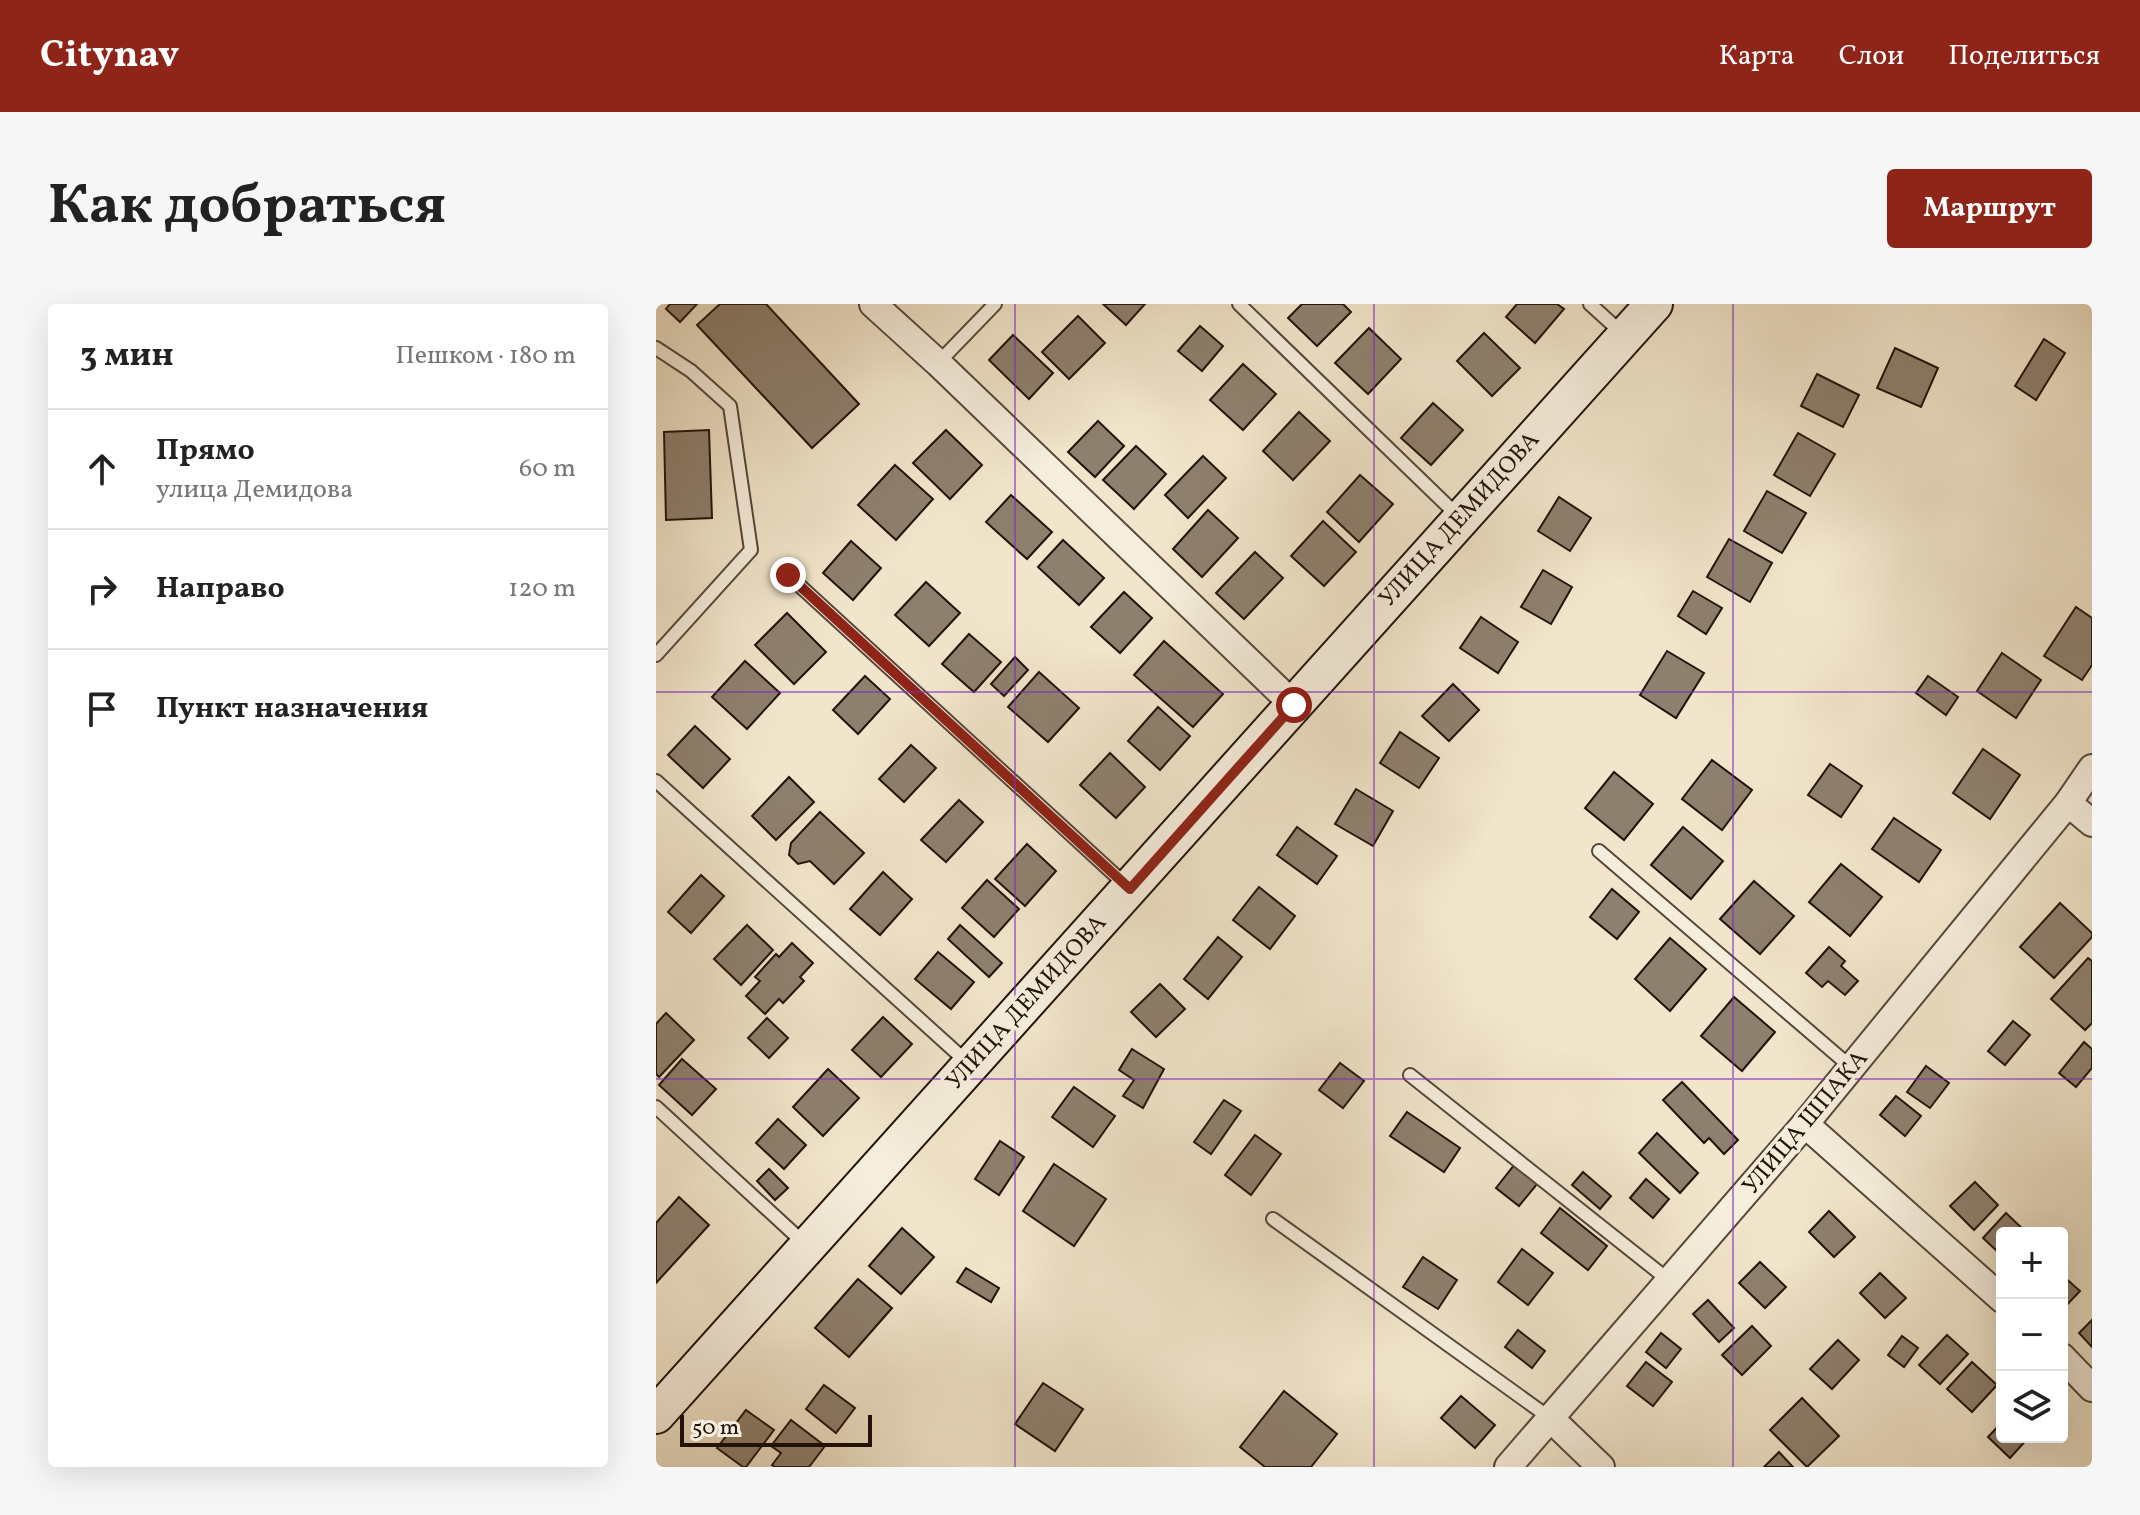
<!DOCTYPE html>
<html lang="ru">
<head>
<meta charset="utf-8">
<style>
  :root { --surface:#fff; --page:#f6f6f6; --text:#222; --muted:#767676; --line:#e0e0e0; --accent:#8f2418 }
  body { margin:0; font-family:Vollkorn,serif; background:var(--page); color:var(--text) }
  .controls { position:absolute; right:24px; bottom:24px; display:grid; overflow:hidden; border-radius:8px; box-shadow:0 8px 32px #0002 }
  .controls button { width:72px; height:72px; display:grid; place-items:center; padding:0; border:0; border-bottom:2px solid var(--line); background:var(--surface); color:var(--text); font:40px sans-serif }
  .scale { position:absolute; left:24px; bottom:20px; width:192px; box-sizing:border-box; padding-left:8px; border:4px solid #22120a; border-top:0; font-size:22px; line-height:28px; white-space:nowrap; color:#22120a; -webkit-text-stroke:6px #f6eedd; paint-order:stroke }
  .stop { position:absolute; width:24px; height:24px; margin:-18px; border:6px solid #8f2418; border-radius:50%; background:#fff }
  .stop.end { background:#8f2418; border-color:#fff; box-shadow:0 2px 8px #0008 }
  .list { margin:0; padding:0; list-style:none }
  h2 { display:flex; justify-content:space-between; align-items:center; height:104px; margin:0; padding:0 32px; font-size:34px }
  h2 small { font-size:26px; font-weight:400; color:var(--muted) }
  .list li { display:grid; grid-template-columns:52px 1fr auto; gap:24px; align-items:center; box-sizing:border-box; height:120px; padding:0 32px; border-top:2px solid var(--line) }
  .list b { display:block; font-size:30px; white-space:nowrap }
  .list p { margin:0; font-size:26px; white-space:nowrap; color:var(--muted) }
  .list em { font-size:26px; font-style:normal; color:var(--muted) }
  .icon { flex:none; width:44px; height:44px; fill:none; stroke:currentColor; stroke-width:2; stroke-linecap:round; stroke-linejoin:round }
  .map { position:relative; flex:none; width:1436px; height:1163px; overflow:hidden; border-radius:8px }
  header { display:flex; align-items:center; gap:48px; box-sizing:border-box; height:112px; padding:0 40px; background:var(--accent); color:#fff }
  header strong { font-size:38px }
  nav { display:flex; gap:44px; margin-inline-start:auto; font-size:28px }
  .intro { display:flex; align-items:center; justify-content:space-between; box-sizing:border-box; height:192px; padding:0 48px }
  h1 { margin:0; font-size:56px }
  .button { padding:20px 36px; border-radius:8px; background:var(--accent); color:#fff; font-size:28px; font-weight:700 }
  main { display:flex; gap:48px; padding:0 48px }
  aside { flex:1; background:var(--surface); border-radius:8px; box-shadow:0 8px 32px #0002 }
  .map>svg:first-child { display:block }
  .building { fill:#8e806e; stroke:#22120a; stroke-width:2 }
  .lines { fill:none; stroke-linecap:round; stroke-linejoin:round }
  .lane-casing { stroke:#56473a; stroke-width:16 }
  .street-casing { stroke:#56473a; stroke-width:30 }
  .secondary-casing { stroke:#22120a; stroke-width:40 }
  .lane { stroke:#f6eedd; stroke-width:12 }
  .street { stroke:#f6eedd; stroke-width:26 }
  .secondary { stroke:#f6eedd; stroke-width:36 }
  .route { stroke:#8f2418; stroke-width:10 }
  .grid { fill:none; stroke:#7b2cbf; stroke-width:2; stroke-opacity:0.55 }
  .labels { text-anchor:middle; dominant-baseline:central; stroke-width:7; stroke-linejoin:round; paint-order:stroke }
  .street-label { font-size:24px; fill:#22120a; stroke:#f6eedd }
</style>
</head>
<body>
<header>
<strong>Citynav</strong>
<nav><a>Карта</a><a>Слои</a><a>Поделиться</a></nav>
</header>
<div class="intro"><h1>Как добраться</h1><a class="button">Маршрут</a></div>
<main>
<aside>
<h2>3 мин<small>Пешком · 180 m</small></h2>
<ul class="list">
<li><svg class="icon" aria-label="ahead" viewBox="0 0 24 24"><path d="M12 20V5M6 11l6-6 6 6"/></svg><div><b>Прямо</b><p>улица Демидова</p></div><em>60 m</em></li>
<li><svg class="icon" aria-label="right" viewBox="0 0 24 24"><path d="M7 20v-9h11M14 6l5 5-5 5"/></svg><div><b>Направо</b></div><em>120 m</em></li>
<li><svg class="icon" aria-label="arrive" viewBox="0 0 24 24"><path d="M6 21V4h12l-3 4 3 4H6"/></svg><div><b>Пункт назначения</b></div></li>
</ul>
</aside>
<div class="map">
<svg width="1436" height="1163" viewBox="0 0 1436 1163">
  <rect width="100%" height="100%" fill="#f1e5cb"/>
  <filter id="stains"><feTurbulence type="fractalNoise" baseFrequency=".0025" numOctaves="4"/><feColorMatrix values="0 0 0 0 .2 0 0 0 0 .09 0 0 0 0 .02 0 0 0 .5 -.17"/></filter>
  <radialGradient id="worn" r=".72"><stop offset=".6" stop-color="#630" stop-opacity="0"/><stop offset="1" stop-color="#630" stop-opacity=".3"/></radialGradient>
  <g class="building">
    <polygon points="14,0 41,0 24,18 10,5"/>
    <polygon points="64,0 110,0 203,100 156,144 41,21"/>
    <polygon points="447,0 489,0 470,21"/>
    <polygon points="646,0 687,0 695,8 661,42 632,14"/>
    <polygon points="861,0 901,0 908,5 879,39 850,13"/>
    <polygon points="422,12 449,39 413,75 386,48"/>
    <polygon points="544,22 567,42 546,67 522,47"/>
    <polygon points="713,24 745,55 712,90 679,59"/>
    <polygon points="828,29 864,64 836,92 801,57"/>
    <polygon points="357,31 397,69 373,95 333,56"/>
    <polygon points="1388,35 1409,49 1380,96 1359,82"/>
    <polygon points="1239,44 1282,64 1265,103 1221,84"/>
    <polygon points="587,60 620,90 587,126 554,96"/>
    <polygon points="1161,70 1203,91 1187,123 1145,102"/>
    <polygon points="777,99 807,126 775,161 745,134"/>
    <polygon points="643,108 674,137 637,176 607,147"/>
    <polygon points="442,117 468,142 439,173 412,148"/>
    <polygon points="53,126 56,214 10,216 8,128"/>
    <polygon points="290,126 326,161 294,195 257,159"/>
    <polygon points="1142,129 1179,150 1154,192 1118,171"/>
    <polygon points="480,142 510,170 478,205 447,176"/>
    <polygon points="547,152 570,174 532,214 509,191"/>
    <polygon points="239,161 277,195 240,236 202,201"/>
    <polygon points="704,171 737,200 703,238 671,208"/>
    <polygon points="1111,187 1150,209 1126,249 1088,227"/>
    <polygon points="355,191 396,228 371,255 330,218"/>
    <polygon points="903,193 935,214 914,247 882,227"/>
    <polygon points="552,206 582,234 546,273 517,245"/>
    <polygon points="667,217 700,248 668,282 635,252"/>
    <polygon points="1073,235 1116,259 1094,298 1051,273"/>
    <polygon points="407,236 448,274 423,301 382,263"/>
    <polygon points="195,237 225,264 197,296 167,269"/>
    <polygon points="599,248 627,274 588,315 560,289"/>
    <polygon points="887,266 916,283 895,320 865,303"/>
    <polygon points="270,278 304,309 273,342 239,311"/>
    <polygon points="1037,287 1066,304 1050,330 1022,312"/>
    <polygon points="468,288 496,314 464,349 435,323"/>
    <polygon points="1420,303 1436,314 1436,361 1426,376 1388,352"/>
    <polygon points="131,309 170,348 138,380 99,341"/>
    <polygon points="825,313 862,338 842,369 804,344"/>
    <polygon points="313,330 345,358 318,388 286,360"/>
    <polygon points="508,337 567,390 537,423 478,371"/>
    <polygon points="1011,347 1048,369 1020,414 984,391"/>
    <polygon points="1346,349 1385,376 1360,414 1321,387"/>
    <polygon points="359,353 372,366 348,392 335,380"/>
    <polygon points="89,357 124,389 91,425 56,393"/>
    <polygon points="383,368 423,404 392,438 352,403"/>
    <polygon points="209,372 234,395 202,430 177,406"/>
    <polygon points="1272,372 1302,393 1290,411 1260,389"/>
    <polygon points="797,380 823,406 793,437 766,412"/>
    <polygon points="502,403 534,432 504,466 472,437"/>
    <polygon points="39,422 74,455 47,484 12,451"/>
    <polygon points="744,428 783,454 763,484 724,459"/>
    <polygon points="255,441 280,464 248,498 223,475"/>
    <polygon points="1327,445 1364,471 1334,515 1297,489"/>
    <polygon points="454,449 489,483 460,514 424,481"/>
    <polygon points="1056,456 1096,486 1066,526 1026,495"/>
    <polygon points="1174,460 1206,482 1185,513 1152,491"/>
    <polygon points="958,468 997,500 968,536 929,504"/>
    <polygon points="133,473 158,498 120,536 96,512"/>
    <polygon points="700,485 737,507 717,542 679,520"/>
    <polygon points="303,496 327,518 290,558 265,536"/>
    <polygon points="164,508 208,549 178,580 154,557 142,560 133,551 135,539"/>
    <polygon points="1238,514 1285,546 1263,578 1216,545"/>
    <polygon points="641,523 681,552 661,580 621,551"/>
    <polygon points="1027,523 1067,557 1035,595 995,561"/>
    <polygon points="371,540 400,567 369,602 339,575"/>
    <polygon points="1185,560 1226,593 1194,632 1153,598"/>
    <polygon points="227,568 256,595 224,631 194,605"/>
    <polygon points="45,571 68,592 35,629 12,608"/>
    <polygon points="331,576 363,605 338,633 306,604"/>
    <polygon points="1098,577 1138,612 1104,650 1064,615"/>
    <polygon points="603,583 639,612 614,645 577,616"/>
    <polygon points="956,585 983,608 961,635 934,613"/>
    <polygon points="1404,599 1436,629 1436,633 1398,674 1364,643"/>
    <polygon points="91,621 117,646 85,681 58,655"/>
    <polygon points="304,621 346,659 333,673 292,635"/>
    <polygon points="562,633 586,653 552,695 528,675"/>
    <polygon points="1014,634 1050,665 1014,707 979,675"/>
    <polygon points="136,639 157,659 144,673 148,677 127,699 123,695 109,710 90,692 104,677 99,673 120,650 123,653"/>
    <polygon points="1173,643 1189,657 1185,662 1202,677 1189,691 1172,677 1166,683 1150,669"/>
    <polygon points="282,648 318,678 295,705 259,675"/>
    <polygon points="1432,654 1436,657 1436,719 1429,726 1395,695"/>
    <polygon points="504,680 529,705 500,733 475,708"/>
    <polygon points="1078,693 1119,728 1086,767 1045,732"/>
    <polygon points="10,709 38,736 3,773 0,770 0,720"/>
    <polygon points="227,713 256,740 225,773 196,746"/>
    <polygon points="111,714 132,734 113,754 92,734"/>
    <polygon points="1357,717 1374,731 1349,761 1332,747"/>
    <polygon points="1428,738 1436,745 1436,764 1420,783 1403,769"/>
    <polygon points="476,745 508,765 487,804 467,792 478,776 463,766"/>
    <polygon points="26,755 60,785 36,811 3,781"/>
    <polygon points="684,759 708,777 687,804 663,786"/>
    <polygon points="1270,762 1293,779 1274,804 1251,788"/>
    <polygon points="172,765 203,794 167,832 137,803"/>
    <polygon points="1026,778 1082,836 1068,850 1053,834 1048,839 1007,796"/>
    <polygon points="418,783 459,812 437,843 396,813"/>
    <polygon points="1240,792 1265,812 1249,832 1224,811"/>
    <polygon points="568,796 585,807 555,850 538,838"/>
    <polygon points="751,808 804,844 788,868 734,832"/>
    <polygon points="122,815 150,841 128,865 100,839"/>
    <polygon points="1001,829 1042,869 1024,889 983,849"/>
    <polygon points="599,831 625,850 595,891 569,871"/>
    <polygon points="344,837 368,853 343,891 319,875"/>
    <polygon points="398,860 450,895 418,942 367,907"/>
    <polygon points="859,860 882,879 863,902 840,884"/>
    <polygon points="113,865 132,884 119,896 101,877"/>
    <polygon points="927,868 955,892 944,905 916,881"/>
    <polygon points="990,875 1013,895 997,914 974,894"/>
    <polygon points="1319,878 1342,901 1318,926 1294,902"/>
    <polygon points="23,893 53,921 0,979 0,919"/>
    <polygon points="904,904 951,942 932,966 885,929"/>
    <polygon points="1173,907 1199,933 1178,953 1153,928"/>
    <polygon points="1350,909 1371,929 1346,929 1346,952 1327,934"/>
    <polygon points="246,924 278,953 245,990 213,962"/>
    <polygon points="866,945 897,969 872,1001 842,978"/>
    <polygon points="767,953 801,976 782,1005 747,983"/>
    <polygon points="1104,958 1130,983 1109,1004 1083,979"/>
    <polygon points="310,964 343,984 335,998 301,978"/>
    <polygon points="1224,969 1250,994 1229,1014 1204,989"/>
    <polygon points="1406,971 1424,987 1406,1006"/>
    <polygon points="202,975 236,1004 193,1053 159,1024"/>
    <polygon points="1052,996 1078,1024 1063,1038 1037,1010"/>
    <polygon points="1436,1016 1436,1043 1423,1029"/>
    <polygon points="1096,1022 1115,1042 1086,1071 1066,1051"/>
    <polygon points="862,1026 889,1047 876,1064 849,1043"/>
    <polygon points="1005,1029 1025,1045 1010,1064 990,1048"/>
    <polygon points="1291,1031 1312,1050 1284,1080 1263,1061"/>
    <polygon points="1246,1032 1262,1044 1248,1063 1232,1051"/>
    <polygon points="1182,1036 1203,1056 1176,1085 1154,1065"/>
    <polygon points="990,1058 1016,1078 997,1102 971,1082"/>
    <polygon points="1316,1058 1341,1081 1316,1108 1291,1085"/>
    <polygon points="387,1079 427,1105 399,1147 359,1120"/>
    <polygon points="168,1081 199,1104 180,1129 150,1105"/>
    <polygon points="628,1087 681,1130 655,1163 609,1163 584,1143"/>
    <polygon points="805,1092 839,1121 819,1144 785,1114"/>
    <polygon points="1146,1094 1183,1132 1151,1163 1114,1126"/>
    <polygon points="90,1106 118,1126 90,1163 87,1163 61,1144"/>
    <polygon points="135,1116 169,1142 153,1163 119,1163 116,1161 125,1149 115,1142"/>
    <polygon points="1346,1118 1346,1133 1373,1133 1354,1154 1332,1133"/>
    <polygon points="1123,1148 1137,1163 1108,1163"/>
  </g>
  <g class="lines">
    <defs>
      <g id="lane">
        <polyline points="583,0 802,212"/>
        <polyline points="934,0 967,30"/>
        <polyline points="0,44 35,67 74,102 95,246 0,351"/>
        <polyline points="282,59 339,0"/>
        <polyline points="132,271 472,583"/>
        <polyline points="0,477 312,759"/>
        <polyline points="943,547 1196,764"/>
        <polyline points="754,771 1015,978"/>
        <polyline points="0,803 149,940"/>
        <polyline points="617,915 894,1114"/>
      </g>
      <g id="street">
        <polyline points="217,0 282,59 638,401"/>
        <polyline points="1412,499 1436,519"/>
        <polyline points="1149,820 1346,995"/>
        <polyline points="1406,1053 1436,1084"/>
        <polyline points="894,1114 945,1163"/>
        <polyline points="852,1163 1149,820 1412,499 1436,464"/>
      </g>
      <polyline id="secondary" points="0,1111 998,0"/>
    </defs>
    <use href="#lane" class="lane-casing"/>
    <use href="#street" class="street-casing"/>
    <use href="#secondary" class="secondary-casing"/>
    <use href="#lane" class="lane"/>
    <use href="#street" class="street"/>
    <use href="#secondary" class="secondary"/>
  </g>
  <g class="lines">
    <polyline class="route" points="132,271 474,585 638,401"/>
  </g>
  <path class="grid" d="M 359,0 L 359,1163M 718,0 L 718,1163M 1077,0 L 1077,1163M 0,388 L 1436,388M 0,775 L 1436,775"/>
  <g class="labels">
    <g class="street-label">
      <text transform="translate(804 216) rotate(-48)">УЛИЦА ДЕМИДОВА</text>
      <text transform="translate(371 699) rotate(-48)">УЛИЦА ДЕМИДОВА</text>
      <text transform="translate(1150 819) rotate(-50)">УЛИЦА ШПАКА</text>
    </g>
  </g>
  <rect width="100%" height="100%" filter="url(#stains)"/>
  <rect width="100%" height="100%" fill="url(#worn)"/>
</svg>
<div class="controls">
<button>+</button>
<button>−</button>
<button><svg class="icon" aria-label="layers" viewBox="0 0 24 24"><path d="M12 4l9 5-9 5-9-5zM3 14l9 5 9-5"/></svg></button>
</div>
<div class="scale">50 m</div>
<div class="stop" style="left:638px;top:401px"></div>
<div class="stop end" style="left:132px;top:271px"></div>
</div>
</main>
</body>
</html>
